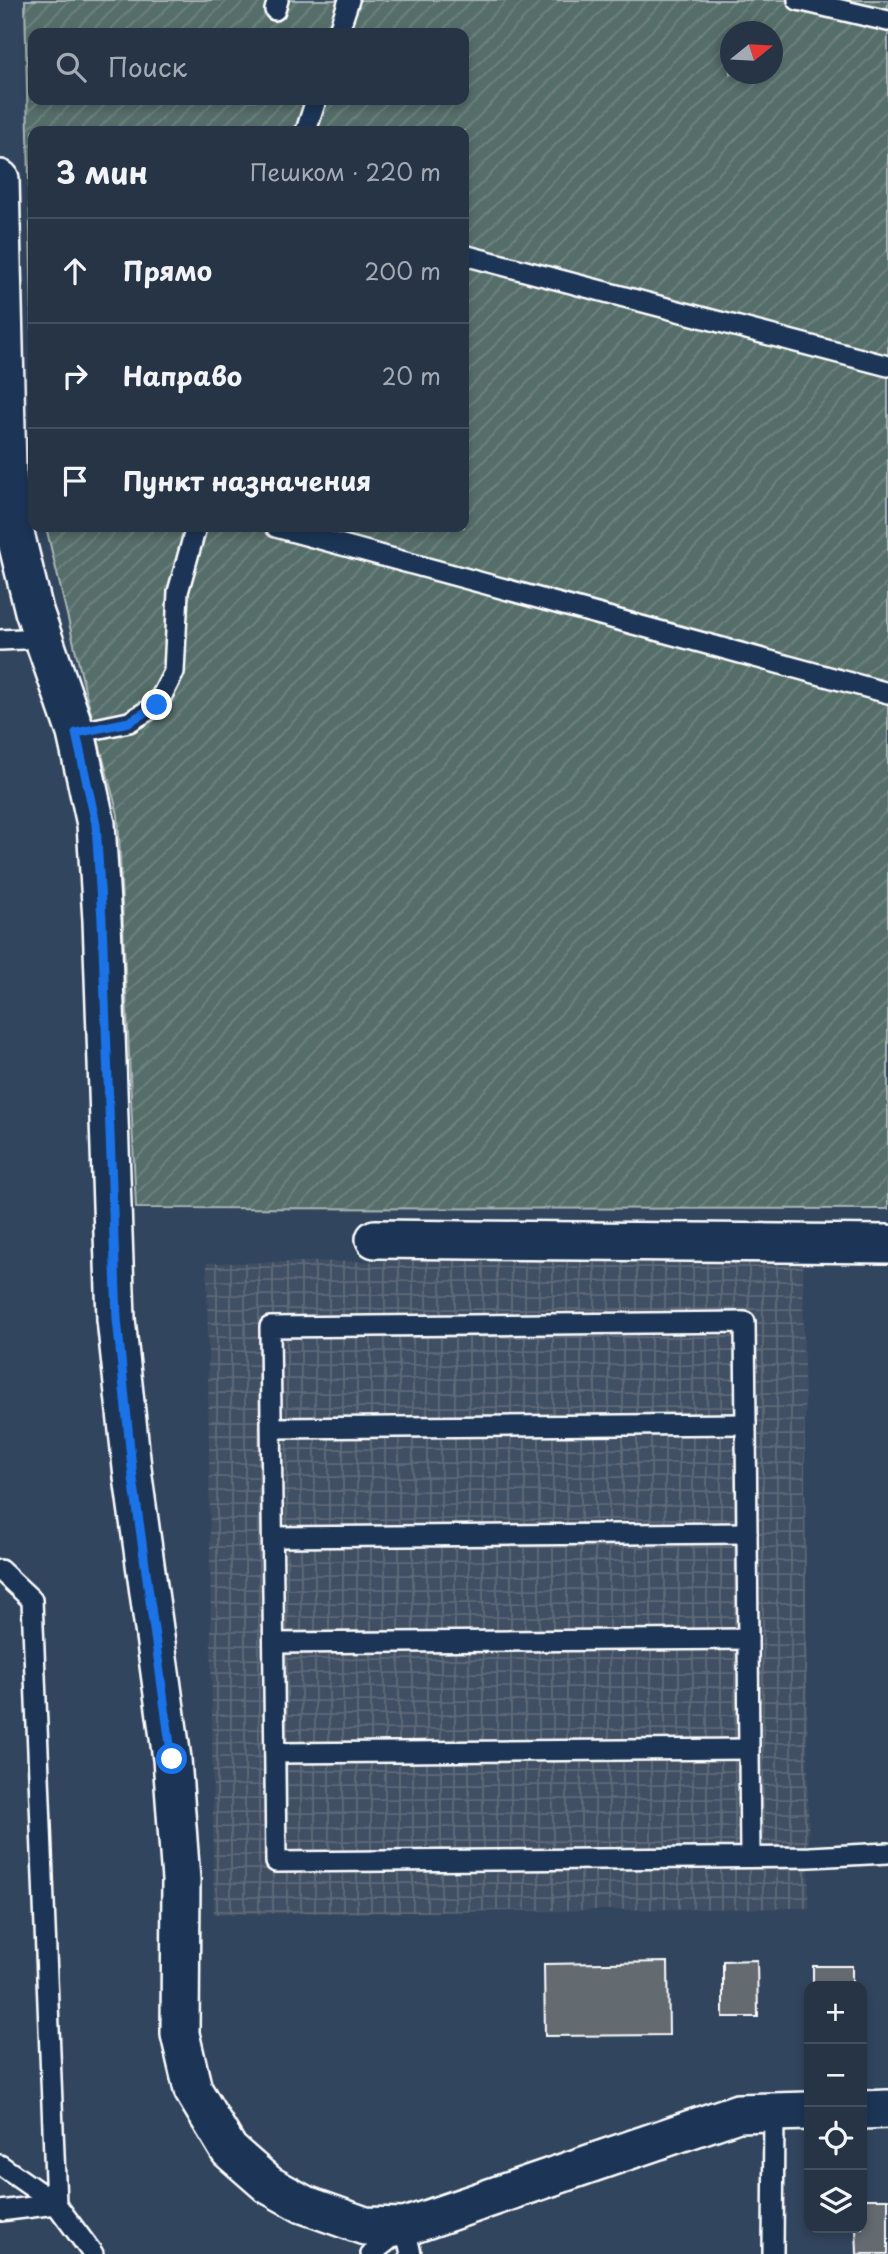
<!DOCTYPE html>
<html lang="ru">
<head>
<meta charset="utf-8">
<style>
  :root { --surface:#263446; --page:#323f51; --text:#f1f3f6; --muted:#a4aab3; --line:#424f5f }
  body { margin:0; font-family:"Playpen Sans",sans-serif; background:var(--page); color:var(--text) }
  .controls { position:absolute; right:21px; bottom:21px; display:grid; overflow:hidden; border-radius:14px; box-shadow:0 4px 10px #0003 }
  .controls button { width:63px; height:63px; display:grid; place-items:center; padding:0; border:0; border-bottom:2px solid var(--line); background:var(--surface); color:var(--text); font:35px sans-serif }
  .compass { position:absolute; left:720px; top:21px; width:63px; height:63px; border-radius:50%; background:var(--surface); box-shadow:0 4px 10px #0003; rotate:72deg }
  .stop { position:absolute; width:21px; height:21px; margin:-16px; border:5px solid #1a73e8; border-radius:50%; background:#fff }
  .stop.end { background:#1a73e8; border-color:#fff; box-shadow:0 2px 7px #0008 }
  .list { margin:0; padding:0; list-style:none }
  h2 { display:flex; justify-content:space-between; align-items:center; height:91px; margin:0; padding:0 28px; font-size:30px }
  h2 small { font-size:23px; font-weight:400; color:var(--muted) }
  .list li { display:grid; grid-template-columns:46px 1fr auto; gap:21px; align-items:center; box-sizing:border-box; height:105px; padding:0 28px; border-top:2px solid var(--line) }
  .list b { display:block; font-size:26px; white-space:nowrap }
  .list em { font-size:23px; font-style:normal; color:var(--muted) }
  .icon { flex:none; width:38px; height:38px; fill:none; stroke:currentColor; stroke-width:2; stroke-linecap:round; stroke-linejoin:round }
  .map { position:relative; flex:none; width:888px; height:2254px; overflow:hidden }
  .search { position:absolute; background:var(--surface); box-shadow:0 4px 10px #0003; left:28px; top:28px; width:441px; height:77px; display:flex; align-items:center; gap:18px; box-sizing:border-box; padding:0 24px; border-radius:14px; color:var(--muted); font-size:26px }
  .panel { position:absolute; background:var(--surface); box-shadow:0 4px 10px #0003; left:28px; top:126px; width:441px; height:406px; border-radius:14px }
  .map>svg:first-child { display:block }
  .industrial { fill:url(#industrial-grid) }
  .garden { fill:url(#garden-furrows); stroke:#abb6b4; stroke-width:2; fill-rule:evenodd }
  .building { fill:#646b70; stroke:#fff; stroke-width:2 }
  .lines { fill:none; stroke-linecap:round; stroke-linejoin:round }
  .service-casing { stroke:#fff; stroke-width:24 }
  .minor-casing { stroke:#fff; stroke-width:42 }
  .service { stroke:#1d3557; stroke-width:19 }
  .minor { stroke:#1d3557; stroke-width:37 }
  .route { stroke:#1a73e8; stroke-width:9 }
</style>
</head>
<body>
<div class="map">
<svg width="888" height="2254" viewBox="0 0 888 2254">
  <defs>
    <pattern id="industrial-grid" width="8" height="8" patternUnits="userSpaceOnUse" patternTransform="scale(1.75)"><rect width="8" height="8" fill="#415063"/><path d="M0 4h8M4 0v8" fill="none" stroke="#5e6a7a"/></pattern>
    <pattern id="garden-furrows" width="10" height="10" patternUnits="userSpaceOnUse" patternTransform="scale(1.75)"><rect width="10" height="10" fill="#576e6a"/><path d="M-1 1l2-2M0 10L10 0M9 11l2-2" fill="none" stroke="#708480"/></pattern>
  </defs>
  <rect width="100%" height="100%" fill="#32455e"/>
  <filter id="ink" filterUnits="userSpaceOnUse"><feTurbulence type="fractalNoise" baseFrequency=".0143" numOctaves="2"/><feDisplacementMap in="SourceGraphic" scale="14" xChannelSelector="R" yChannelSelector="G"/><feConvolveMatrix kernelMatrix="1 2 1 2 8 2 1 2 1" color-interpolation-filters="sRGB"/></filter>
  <g filter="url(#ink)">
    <polygon class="industrial" points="803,1257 809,1908 214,1914 207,1263"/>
    <path class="garden" d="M 25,0 L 888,0 L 888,1209 L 136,1208 L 118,815 L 85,690 L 46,527 L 464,527 L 464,131 L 33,131 L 33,363 ZM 730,32 L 772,32 L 772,74 L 730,74 ZM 33,33 L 464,33 L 464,100 L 33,100 Z"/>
    <g class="building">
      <polygon points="757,1960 758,2017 723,2017 723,1961"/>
      <polygon points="668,1962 669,2035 545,2036 544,1964"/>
      <rect x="813" y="1966" width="39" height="20"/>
      <polygon points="862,2199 888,2199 888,2254 857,2254 856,2228 862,2228"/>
    </g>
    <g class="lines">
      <defs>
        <g id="service">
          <polyline points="798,0 888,21"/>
          <polyline points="275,10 278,0"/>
          <polyline points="338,33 349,0"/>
          <polyline points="306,131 316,100"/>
          <polyline points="464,255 888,366"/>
          <polyline points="276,527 888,693"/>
          <polyline points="0,640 44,638"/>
          <polyline points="76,733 129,722 157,705 174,672 178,592 196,527"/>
          <polyline points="272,1428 746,1424"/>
          <polyline points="273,1537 747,1533"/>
          <polyline points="0,1570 32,1600 56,2204 93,2254"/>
          <polyline points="274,1643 748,1639"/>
          <polyline points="275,1753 749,1749"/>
          <polyline points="750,1857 745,1322 270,1327 276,1862 810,1857 888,1853"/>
          <polyline points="0,2165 56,2204"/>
          <polyline points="0,2211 56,2204"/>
          <polyline points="371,2254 405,2227 411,2254"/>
          <polyline points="773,2254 774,2112"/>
        </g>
        <g id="minor">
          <polyline points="0,179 7,471 13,525 34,611 76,733 96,824 102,920 116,1319 133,1477 172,1759 181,1880 180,2034 193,2090 229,2150 269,2185 303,2204 365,2226 405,2227 738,2113 809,2111"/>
          <polyline points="375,1239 888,1244"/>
          <polyline points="862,2110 888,2109"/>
        </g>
      </defs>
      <use href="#service" class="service-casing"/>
      <use href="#minor" class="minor-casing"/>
      <use href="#service" class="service"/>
      <use href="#minor" class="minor"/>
    </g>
  </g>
  <g class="lines" filter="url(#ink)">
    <polyline class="route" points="157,705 129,722 76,733 96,824 102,920 117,1319 133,1478 172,1759"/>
  </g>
</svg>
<div class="controls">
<button>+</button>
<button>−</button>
<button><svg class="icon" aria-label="locate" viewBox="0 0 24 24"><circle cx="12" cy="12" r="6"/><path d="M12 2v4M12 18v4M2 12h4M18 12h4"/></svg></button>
<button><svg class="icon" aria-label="layers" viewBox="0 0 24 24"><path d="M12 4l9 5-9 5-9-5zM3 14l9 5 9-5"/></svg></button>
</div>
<svg class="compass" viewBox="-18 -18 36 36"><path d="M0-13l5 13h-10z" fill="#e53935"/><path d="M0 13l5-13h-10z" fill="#a4aab3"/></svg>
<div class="stop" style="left:172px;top:1759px"></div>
<div class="stop end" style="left:157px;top:705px"></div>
<div class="search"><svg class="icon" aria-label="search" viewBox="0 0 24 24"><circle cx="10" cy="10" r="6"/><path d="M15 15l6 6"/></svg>Поиск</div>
<section class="panel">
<h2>3 мин<small>Пешком · 220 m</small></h2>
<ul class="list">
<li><svg class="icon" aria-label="ahead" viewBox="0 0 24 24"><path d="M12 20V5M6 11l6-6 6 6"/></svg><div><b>Прямо</b></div><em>200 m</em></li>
<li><svg class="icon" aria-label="right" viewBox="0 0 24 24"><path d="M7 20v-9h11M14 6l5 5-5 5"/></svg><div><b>Направо</b></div><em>20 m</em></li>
<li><svg class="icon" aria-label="arrive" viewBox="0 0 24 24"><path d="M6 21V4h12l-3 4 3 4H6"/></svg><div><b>Пункт назначения</b></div></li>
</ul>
</section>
</div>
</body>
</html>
